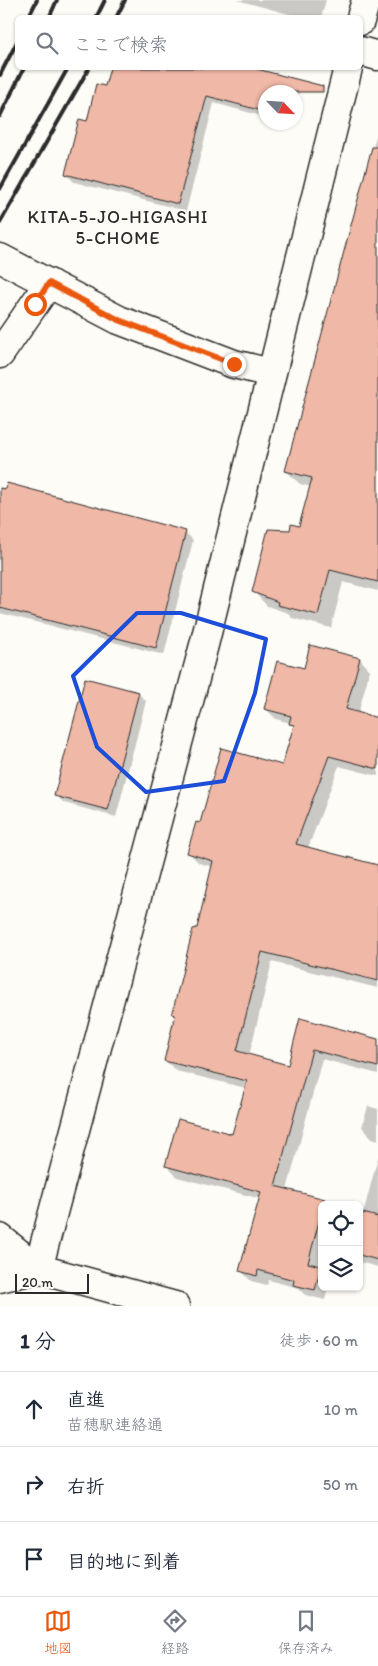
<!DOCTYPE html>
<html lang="ja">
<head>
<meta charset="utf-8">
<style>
  :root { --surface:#fff; --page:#f2f2f3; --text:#1f2937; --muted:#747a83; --line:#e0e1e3; --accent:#ea580c }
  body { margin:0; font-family:Itim,"Klee One",sans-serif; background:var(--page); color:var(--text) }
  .controls { position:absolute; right:15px; bottom:15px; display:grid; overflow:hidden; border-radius:8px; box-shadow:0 1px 4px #0004 }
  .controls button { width:45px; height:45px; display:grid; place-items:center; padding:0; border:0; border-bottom:1px solid var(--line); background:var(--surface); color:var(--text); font:25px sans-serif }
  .compass { position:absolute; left:258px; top:85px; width:45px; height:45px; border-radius:50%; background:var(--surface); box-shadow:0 1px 4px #0004; rotate:115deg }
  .scale { position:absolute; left:15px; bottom:12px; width:74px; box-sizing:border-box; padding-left:5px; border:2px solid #2b2b2b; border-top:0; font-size:14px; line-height:18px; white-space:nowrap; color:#2b2b2b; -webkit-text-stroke:4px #fdfcf7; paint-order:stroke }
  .stop { position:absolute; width:15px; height:15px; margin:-11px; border:4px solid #ea580c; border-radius:50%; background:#fff }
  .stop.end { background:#ea580c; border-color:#fff; box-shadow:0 1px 5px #0008 }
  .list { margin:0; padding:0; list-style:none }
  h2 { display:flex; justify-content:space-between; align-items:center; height:65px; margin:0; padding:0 20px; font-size:21px }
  h2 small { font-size:16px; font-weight:400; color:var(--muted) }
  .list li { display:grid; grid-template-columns:32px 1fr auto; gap:15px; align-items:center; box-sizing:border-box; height:75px; padding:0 20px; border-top:1px solid var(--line) }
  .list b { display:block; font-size:19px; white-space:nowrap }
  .list p { margin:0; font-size:16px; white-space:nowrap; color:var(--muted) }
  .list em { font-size:16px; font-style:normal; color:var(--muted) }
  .icon { flex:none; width:28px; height:28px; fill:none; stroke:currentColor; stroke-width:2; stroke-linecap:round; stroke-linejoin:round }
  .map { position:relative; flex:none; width:378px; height:1306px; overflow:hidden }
  .search { position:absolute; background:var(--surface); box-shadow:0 1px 4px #0004; left:15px; right:15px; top:15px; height:55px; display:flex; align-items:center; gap:12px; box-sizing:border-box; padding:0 18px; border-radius:8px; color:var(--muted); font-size:19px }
  .sheet { height:290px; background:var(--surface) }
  nav { display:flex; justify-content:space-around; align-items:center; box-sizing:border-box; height:70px; border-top:1px solid var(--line); background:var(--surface); font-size:14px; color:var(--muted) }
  nav a { display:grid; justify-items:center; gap:2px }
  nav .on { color:var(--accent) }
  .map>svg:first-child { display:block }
  .shadow { fill:#0003 }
  .building { fill:#f0b8a6; stroke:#2b2b2b }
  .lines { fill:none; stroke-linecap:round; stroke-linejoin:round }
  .minor-casing { stroke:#2b2b2b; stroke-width:31 }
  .major-casing { stroke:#2b2b2b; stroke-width:31 }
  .minor { stroke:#fdfcf7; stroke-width:28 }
  .major { stroke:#fdfcf7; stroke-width:28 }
  .rail { stroke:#2b2b2b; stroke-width:4 }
  .route { stroke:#ea580c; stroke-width:6 }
  .marked { fill:none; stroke:#1d4ed8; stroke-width:4; stroke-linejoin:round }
  .labels { text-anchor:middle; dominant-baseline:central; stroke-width:4; stroke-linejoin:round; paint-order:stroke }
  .neighbourhood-label { font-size:18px; letter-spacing:1px; fill:#2b2b2b; stroke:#fdfcf7 }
</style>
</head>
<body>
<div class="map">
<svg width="378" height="1306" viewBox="0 0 378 1306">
  <rect width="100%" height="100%" fill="#fdfcf7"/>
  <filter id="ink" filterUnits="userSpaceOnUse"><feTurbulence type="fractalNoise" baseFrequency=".02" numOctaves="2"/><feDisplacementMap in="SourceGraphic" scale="10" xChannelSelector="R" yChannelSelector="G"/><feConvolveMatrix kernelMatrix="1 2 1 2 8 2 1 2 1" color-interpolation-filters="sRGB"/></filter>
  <g filter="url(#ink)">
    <g class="shadow">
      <polygon points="237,0 326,0 321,18 304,18"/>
      <polygon points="111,68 248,68 293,79 300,87 296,106 296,92 266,92 266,117 214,103 186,211 74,182 66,174 88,122 106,88"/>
      <polygon points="378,129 378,591 343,582 331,628 292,618 288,613 267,606 254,592 291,532 300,527 311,487 300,484 286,471"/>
      <polygon points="0,489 185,532 193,540 164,655 0,613"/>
      <polygon points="360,659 370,670 358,714 378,719 378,776 339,766 308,848 378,866 378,988 272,962 249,1056 289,1067 301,1020 378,1040 378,1074 322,1059 287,1190 324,1200 329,1205 322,1205 322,1287 328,1287 325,1300 305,1295 298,1288 269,1280 267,1285 251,1281 240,1270 261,1199 177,1177 167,1166 233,1136 246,1088 176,1071 165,1060 176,1016 173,1013 198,929 213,867 199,863 189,853 201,824 283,766 294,727 290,723 276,719 266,709 305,669"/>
      <polygon points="138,693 146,701 116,817 64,803 56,795"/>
      <polygon points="368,1106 378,1109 378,1140 372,1138 362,1127"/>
      <polygon points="378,1157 378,1267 359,1262 359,1213 363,1214"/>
    </g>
    <g class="building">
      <polygon points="110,68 253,68 323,86 323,92 266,92 266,112 207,96 178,204 65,174 79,119 87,121 96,84 105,86"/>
      <polygon points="372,147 378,147 378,582 330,570 318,615 277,605 278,602 252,592 268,529 290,530 291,524 299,526 312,478 285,471"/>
      <polygon points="7,483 186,531 156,648 0,608 0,488 6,489"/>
      <polygon points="310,645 360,658 346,709 378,718 378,769 329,756 296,844 378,865 378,981 262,952 237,1051 288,1065 300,1018 378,1039 378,1067 312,1050 275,1186 325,1199 308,1263 321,1266 315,1290 293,1285 294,1280 258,1270 257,1276 239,1271 261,1192 165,1166 178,1119 232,1134 247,1081 164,1061 175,1015 172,1014 193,929 197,928 213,861 187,853 196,822 200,823 221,748 282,765 294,725 289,724 291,716 264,709 277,661 304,668"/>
      <polygon points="85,678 139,692 108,810 54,796"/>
      <polygon points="359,1212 378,1217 378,1260 359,1255"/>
    </g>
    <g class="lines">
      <defs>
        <g id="minor">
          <polyline points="360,21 366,0"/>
          <polyline points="360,51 378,56"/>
          <polyline points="0,258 119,320 234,364 271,373"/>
          <polyline points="0,354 49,283"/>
          <polyline points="0,1238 38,1269"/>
          <polyline points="38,1269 204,645 348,68"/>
          <polyline points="0,1278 38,1269"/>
        </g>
        <polyline id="major" points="0,1258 175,1306"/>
      </defs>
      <use href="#minor" class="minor-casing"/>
      <use href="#major" class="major-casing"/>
      <use href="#minor" class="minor"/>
      <use href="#major" class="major"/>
      <g class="rail">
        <polyline points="28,18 37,0"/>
        <polyline points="49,18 57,0"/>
        <polyline points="96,18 105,0"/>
        <polyline points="116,18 125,0"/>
        <polyline points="0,75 18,40"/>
        <polyline points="0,116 24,68"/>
        <polyline points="0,189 68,68"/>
        <polyline points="0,223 89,68"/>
      </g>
    </g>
  </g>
  <g class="lines" filter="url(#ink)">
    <polyline class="route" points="35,304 49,283 119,320 234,364"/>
  </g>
  <path class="marked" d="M 137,613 L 181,613 L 266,639 L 255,693 L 224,781 L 146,792 L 97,747 L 73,676 Z"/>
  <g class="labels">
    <g class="neighbourhood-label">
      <text x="118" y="217">KITA-5-JO-HIGASHI<tspan x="118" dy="21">5-CHOME</tspan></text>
    </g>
  </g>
</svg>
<div class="controls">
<button><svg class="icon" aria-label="locate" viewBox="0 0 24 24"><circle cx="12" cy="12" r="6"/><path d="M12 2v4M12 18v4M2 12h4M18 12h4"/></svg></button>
<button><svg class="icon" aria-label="layers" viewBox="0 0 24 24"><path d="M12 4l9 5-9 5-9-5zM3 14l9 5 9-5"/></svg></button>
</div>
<svg class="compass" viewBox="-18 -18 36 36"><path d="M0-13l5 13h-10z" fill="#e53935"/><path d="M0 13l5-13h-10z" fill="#747a83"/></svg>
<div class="scale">20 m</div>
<div class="stop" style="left:35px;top:304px"></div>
<div class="stop end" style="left:234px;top:364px"></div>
<div class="search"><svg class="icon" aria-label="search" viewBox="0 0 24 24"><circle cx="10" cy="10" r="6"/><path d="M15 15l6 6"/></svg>ここで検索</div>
</div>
<section class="sheet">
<h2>1 分<small>徒歩 · 60 m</small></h2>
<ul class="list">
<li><svg class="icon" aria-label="ahead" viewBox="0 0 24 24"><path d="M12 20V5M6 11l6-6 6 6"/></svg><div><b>直進</b><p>苗穂駅連絡通</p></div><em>10 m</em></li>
<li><svg class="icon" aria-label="right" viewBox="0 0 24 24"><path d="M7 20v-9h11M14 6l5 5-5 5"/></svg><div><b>右折</b></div><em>50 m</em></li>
<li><svg class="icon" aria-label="arrive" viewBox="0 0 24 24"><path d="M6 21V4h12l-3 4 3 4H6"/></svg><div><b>目的地に到着</b></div></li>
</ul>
</section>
<nav>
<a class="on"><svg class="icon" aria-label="map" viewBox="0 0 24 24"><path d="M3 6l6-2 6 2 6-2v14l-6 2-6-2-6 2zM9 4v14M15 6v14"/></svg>地図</a>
<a><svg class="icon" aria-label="directions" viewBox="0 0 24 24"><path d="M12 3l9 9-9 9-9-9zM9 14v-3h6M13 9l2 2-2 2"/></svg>経路</a>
<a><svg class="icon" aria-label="saved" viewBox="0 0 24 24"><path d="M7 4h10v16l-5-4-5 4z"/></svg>保存済み</a>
</nav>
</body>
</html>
